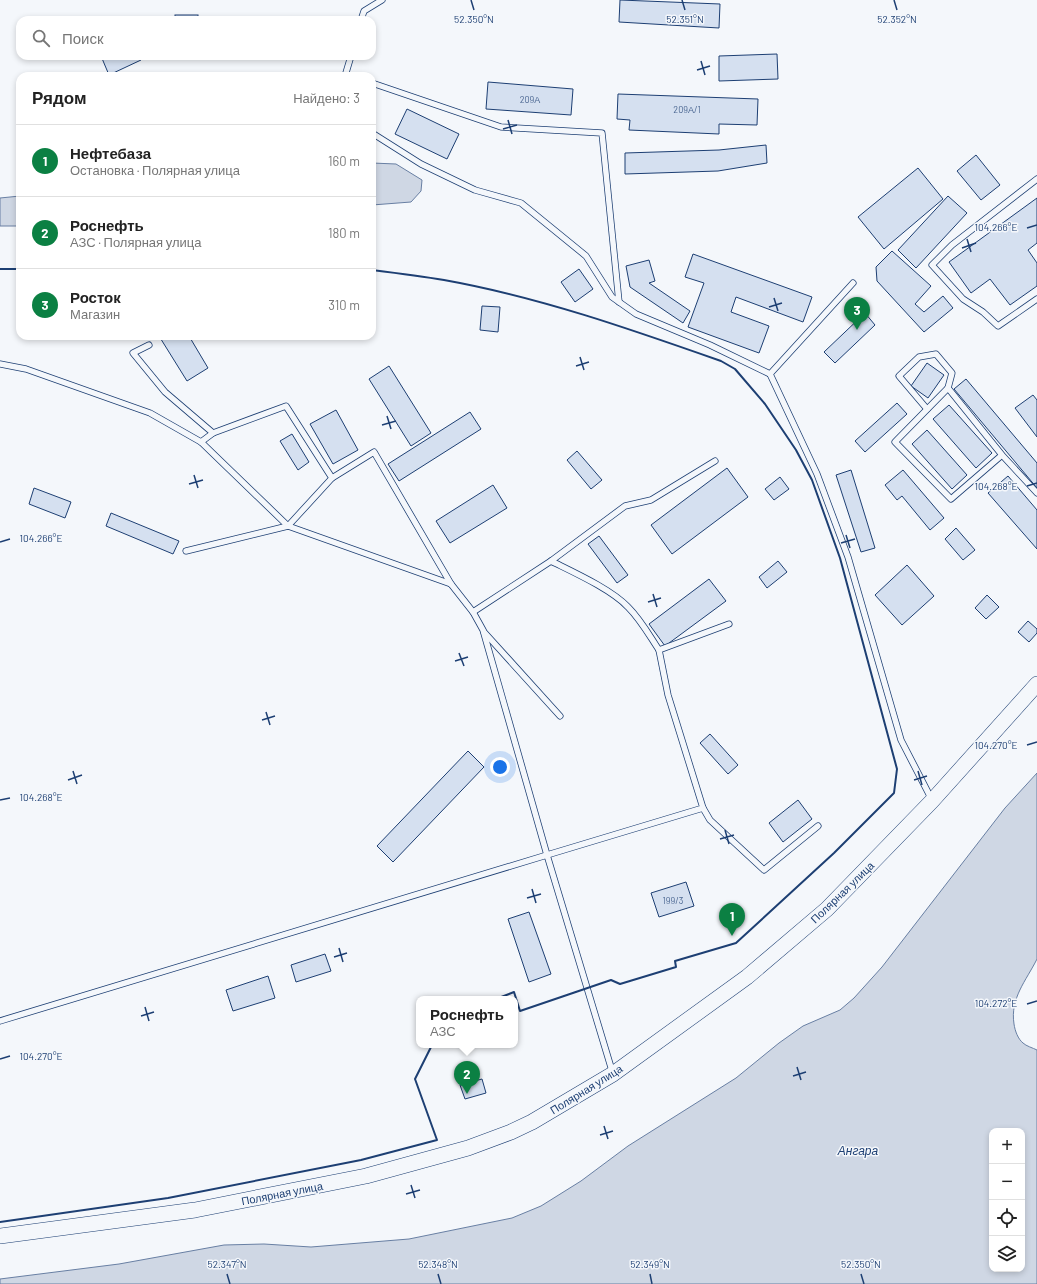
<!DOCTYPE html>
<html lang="ru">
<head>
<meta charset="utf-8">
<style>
  :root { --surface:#fff; --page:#f6f6f6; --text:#222; --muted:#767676; --line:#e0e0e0; --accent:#0b8043 }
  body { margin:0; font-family:Barlow,sans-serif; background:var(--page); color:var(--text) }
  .controls { position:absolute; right:12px; bottom:12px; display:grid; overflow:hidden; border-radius:8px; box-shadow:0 2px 6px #0003 }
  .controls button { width:36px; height:36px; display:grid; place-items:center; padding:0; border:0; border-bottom:1px solid var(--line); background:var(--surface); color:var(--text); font:20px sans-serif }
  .you { position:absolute; left:500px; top:767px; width:14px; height:14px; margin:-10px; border:3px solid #fff; border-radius:50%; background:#1a73e8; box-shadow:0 0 0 6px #1a73e833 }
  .badge { display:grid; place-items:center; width:26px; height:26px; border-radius:50%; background:var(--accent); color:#fff; font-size:13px; font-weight:700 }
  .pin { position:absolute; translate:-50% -33px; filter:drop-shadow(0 1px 2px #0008) }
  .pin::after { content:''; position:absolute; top:21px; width:14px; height:12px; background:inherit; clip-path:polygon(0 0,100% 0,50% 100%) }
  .popup { position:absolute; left:416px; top:996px; width:102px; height:52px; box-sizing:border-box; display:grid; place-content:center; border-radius:8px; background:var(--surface); filter:drop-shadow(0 1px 3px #0005); font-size:13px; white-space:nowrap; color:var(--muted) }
  .popup b { font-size:15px; color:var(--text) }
  .popup::after { content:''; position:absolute; left:50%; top:100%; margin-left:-8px; border:8px solid transparent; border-top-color:var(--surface) }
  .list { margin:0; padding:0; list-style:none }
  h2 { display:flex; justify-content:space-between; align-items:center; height:52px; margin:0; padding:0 16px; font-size:17px }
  h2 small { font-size:13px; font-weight:400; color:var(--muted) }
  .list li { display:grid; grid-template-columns:26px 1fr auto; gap:12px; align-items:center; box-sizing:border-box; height:72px; padding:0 16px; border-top:1px solid var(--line) }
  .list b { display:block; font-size:15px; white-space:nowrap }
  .list p { margin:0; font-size:13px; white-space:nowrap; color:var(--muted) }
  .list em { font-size:13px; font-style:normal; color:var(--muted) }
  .icon { flex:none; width:22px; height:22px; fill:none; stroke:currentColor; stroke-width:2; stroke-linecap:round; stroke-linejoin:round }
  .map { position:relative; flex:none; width:1037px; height:1284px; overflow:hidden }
  .search { position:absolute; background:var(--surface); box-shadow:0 2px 6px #0003; left:16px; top:16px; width:360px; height:44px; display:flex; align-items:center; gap:10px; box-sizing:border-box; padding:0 14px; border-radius:12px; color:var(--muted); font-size:15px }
  .panel { position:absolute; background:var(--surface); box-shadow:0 2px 6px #0003; left:16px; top:72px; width:360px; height:268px; border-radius:12px }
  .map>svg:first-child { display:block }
  .water { fill:#cfd7e4; stroke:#687fa3; fill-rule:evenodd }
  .building { fill:#d5e0f0; stroke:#1d3f73 }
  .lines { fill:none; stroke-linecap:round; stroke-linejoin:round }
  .service-casing { stroke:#1d3f73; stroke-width:7 }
  .secondary-casing { stroke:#1d3f73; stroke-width:16 }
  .service { stroke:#f4f7fb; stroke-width:5.5 }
  .secondary { stroke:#f4f7fb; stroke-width:15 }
  .wall { stroke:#1d3f73; stroke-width:2 }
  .ticks { fill:none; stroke:#1d3f73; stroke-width:1.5 }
  .labels { text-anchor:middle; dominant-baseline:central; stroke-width:3; stroke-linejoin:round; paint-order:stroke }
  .number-label { font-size:9px; fill:#4b6792 }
  .street-label { font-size:11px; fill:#1d3f73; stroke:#f4f7fb }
  .water-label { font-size:12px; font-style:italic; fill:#1d3f73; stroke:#f4f7fb }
  .ticks-label { font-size:10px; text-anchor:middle; fill:#1d3f73; stroke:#f4f7fb; stroke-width:3; stroke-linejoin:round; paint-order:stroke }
</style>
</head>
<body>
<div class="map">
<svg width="1037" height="1284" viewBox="0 0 1037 1284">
  <rect width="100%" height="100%" fill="#f4f7fb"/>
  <g class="water">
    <polygon points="372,163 396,164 422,180 421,191 411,202 372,205"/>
    <polygon points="20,196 20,226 0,226 0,198"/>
    <path d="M 1037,773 L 1037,959 C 1026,981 1010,998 1014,1024 C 1015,1031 1018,1039 1023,1043 C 1026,1046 1033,1048 1037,1050 L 1037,1284 L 0,1284 L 0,1279 L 119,1264 L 224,1245 L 264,1244 L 311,1247 L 409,1239 L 512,1218 L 541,1206 L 581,1181 L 628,1146 L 736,1078 L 779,1043 L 803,1026 L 840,1010 L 854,998 L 882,967 L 1005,808 ZM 992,1131 L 1022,1131 L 1022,1269 L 992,1269 Z"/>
  </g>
  <g class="building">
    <polygon points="620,0 720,4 719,28 619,22"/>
    <rect x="175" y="15" width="23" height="5"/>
    <polygon points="777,54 778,79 719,81 719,56"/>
    <polygon points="101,56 140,56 141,60 109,75"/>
    <polygon points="488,82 573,89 571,115 486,109"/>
    <polygon points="618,94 758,99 757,125 719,124 719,134 629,130 630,120 617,119"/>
    <polygon points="407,109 459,134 447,159 395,134"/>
    <polygon points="766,145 767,163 718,171 625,174 625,153 719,150"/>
    <polygon points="976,155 1000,185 981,200 957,171"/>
    <polygon points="918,168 943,199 884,249 858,217"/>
    <polygon points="948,196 967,213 916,268 898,250"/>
    <polygon points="1037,198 1037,243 1028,250 1037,263 1037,286 1010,305 990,279 971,293 949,262"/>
    <polygon points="892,251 931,286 915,304 924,312 943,296 953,308 924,332 877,281 876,267"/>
    <polygon points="693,254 812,297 803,322 736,297 731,312 769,326 759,353 688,327 704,283 685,277"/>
    <polygon points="649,260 655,281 649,283 690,311 683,323 630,287 626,266"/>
    <polygon points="579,269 593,289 575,302 561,282"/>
    <polygon points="482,306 500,307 498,332 480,330"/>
    <polygon points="865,313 875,325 835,363 824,352"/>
    <polygon points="159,336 189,336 208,368 187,381"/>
    <polygon points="927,363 944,375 928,398 911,386"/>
    <polygon points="389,366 431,433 411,446 369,379"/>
    <polygon points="966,379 1037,463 1037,488 954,389"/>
    <polygon points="1033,395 1037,400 1037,437 1015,408"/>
    <polygon points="897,403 907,414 865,452 855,441"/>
    <polygon points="949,405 992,453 976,468 933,419"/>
    <polygon points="336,410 358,450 333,464 310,424"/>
    <polygon points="470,412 481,429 399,481 388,464"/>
    <polygon points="927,430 967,475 952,489 912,444"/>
    <polygon points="292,434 309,462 298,470 280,441"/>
    <polygon points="577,451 602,480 591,489 567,460"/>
    <polygon points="727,468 748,497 672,554 651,525"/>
    <polygon points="851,470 875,548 861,552 836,475"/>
    <polygon points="903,470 944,518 930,530 902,496 897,500 885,485"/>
    <polygon points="1008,476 1037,510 1037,549 988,493"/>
    <polygon points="780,477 789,489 774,500 765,489"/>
    <polygon points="493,485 507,508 450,543 436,521"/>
    <polygon points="34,488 71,502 65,518 29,504"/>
    <polygon points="111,513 179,541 173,554 106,526"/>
    <polygon points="956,528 975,550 963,560 945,539"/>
    <polygon points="599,536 628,575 617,583 588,544"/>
    <polygon points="778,561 787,572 767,588 759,577"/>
    <polygon points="907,565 934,596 902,625 875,595"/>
    <polygon points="709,579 726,601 665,646 649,624"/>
    <polygon points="987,595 999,607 986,619 975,608"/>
    <polygon points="1028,621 1037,629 1037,633 1029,642 1018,632"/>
    <polygon points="710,734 738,765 728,774 700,743"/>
    <polygon points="468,751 484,767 393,862 377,846"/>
    <polygon points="798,800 812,819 783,842 769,823"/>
    <polygon points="686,882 694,906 659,917 651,893"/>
    <polygon points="529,912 551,974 529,982 508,919"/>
    <polygon points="325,954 331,971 296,982 291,965"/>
    <polygon points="268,976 275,998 233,1011 226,990"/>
    <polygon points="482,1079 486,1093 465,1099 460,1085"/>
  </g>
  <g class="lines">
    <defs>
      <g id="service">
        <polyline points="361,20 364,11 382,0"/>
        <polyline points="345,76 351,56"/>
        <polyline points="372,83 501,127 602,133 619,302"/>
        <polyline points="372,133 421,164 475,190 521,203 586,256 612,297 636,314 710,345 770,374"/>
        <polyline points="1037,179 952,245 932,265 963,299 983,312 998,326 1037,299"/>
        <polyline points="853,283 770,374 817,474 848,557 901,740 932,800"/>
        <polyline points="149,345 133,353 165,392 213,433"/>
        <polyline points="0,364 26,369 150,413 201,442 288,526 451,584 473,612 483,630 547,855 703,808 668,695 659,650 729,624"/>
        <polyline points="927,409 899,376 919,357 936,354 952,373 948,388"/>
        <polyline points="1002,455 948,388 895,442 951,499 1002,455 1037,493"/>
        <polyline points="332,478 374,452 451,584"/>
        <polyline points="186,551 288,526 332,478 286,406 213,433 201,442"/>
        <path d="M 551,561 C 573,572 611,589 628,607 C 641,620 649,635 659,650"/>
        <polyline points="473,612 551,561 625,506 651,500 715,461"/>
        <polyline points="484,632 560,716"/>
        <polyline points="703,808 710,820 764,870 818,826"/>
        <polyline points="0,1021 547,855 613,1074"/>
      </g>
      <polyline id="secondary" points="0,1236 195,1210 366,1176 468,1148 511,1132 532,1122 613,1074 747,977 827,909 932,801 1037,684"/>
    </defs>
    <use href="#service" class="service-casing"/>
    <use href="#secondary" class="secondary-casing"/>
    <use href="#service" class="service"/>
    <use href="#secondary" class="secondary"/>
    <g class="wall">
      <polyline points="0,269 20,269"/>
      <path d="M 372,270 C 396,273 420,276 444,280 C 539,297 630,329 721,361 L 735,369 L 765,404 L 796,450 L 812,480 L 840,558 L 897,769 L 894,793 L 834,853 L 736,943 L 675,961 L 676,967 L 620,984 L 611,980 L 520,1011 L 514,992 L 496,999"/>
      <polyline points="0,1222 168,1198 361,1160 437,1140 415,1079 432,1045"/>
    </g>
  </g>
  <path class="ticks" d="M 471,0 L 474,10M 682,0 L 685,10M 894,0 L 897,10M 701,61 L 705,75M 697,70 L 710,66M 508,120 L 512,134M 503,129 L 517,125M 1027,228 L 1037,225M 967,239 L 971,252M 962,248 L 976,243M 774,298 L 778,311M 769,307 L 782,303M 580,357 L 584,370M 576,366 L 589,362M 387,416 L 391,429M 382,425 L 396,421M 194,475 L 198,488M 189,484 L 203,480M 1027,486 L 1037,483M 846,535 L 850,548M 0,542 L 10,539M 841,543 L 855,539M 653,594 L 657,607M 648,602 L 661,598M 459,653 L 464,666M 455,661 L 468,657M 266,712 L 270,725M 262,720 L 275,716M 1027,745 L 1037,742M 73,771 L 77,784M 918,771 L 922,785M 68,780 L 82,775M 914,780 L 927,776M 0,800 L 10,798M 725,830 L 729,844M 720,839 L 734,835M 532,889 L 536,903M 527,898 L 541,894M 339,948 L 343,962M 334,957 L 347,953M 1027,1004 L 1037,1001M 145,1007 L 149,1021M 141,1016 L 154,1012M 0,1059 L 10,1056M 797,1067 L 801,1080M 793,1076 L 806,1072M 604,1126 L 608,1139M 600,1135 L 613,1131M 411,1185 L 415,1198M 406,1194 L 420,1190M 227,1274 L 230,1284M 438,1274 L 441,1284M 650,1274 L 652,1284M 861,1274 L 864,1284"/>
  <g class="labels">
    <g class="number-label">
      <text x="530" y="99">209А</text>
      <text x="687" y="109">209А/1</text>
      <text x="673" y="900">199/3</text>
    </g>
    <g class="street-label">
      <text transform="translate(842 892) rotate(-44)">Полярная улица</text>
      <text transform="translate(586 1089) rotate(-32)">Полярная улица</text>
      <text transform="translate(282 1193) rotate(-11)">Полярная улица</text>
    </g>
    <g class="water-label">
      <text x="858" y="1150">Ангара</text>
    </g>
  </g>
  <g class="ticks-label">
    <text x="474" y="23">52.350°N</text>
    <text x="685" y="23">52.351°N</text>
    <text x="897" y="23">52.352°N</text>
    <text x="996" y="231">104.266°E</text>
    <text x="996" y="490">104.268°E</text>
    <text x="41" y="542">104.266°E</text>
    <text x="996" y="749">104.270°E</text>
    <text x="41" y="801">104.268°E</text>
    <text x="996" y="1007">104.272°E</text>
    <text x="41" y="1060">104.270°E</text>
    <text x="227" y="1268">52.347°N</text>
    <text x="438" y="1268">52.348°N</text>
    <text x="650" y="1268">52.349°N</text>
    <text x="861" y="1268">52.350°N</text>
  </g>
</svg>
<div class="controls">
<button>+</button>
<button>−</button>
<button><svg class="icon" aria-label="locate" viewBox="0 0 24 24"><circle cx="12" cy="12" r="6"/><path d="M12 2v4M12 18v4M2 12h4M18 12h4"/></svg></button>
<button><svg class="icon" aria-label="layers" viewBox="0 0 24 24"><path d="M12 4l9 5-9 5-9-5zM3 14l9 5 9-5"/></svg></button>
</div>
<div class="you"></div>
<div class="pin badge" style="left:732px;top:936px">1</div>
<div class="pin badge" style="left:467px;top:1094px">2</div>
<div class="popup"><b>Роснефть</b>АЗС</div>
<div class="pin badge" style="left:857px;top:330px">3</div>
<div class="search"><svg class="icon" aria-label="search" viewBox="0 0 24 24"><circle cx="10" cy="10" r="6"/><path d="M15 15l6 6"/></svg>Поиск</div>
<section class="panel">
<h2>Рядом<small>Найдено: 3</small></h2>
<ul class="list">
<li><span class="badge">1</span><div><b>Нефтебаза</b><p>Остановка · Полярная улица</p></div><em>160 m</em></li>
<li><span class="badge">2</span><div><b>Роснефть</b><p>АЗС · Полярная улица</p></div><em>180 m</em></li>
<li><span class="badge">3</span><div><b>Росток</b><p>Магазин</p></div><em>310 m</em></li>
</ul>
</section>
</div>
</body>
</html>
